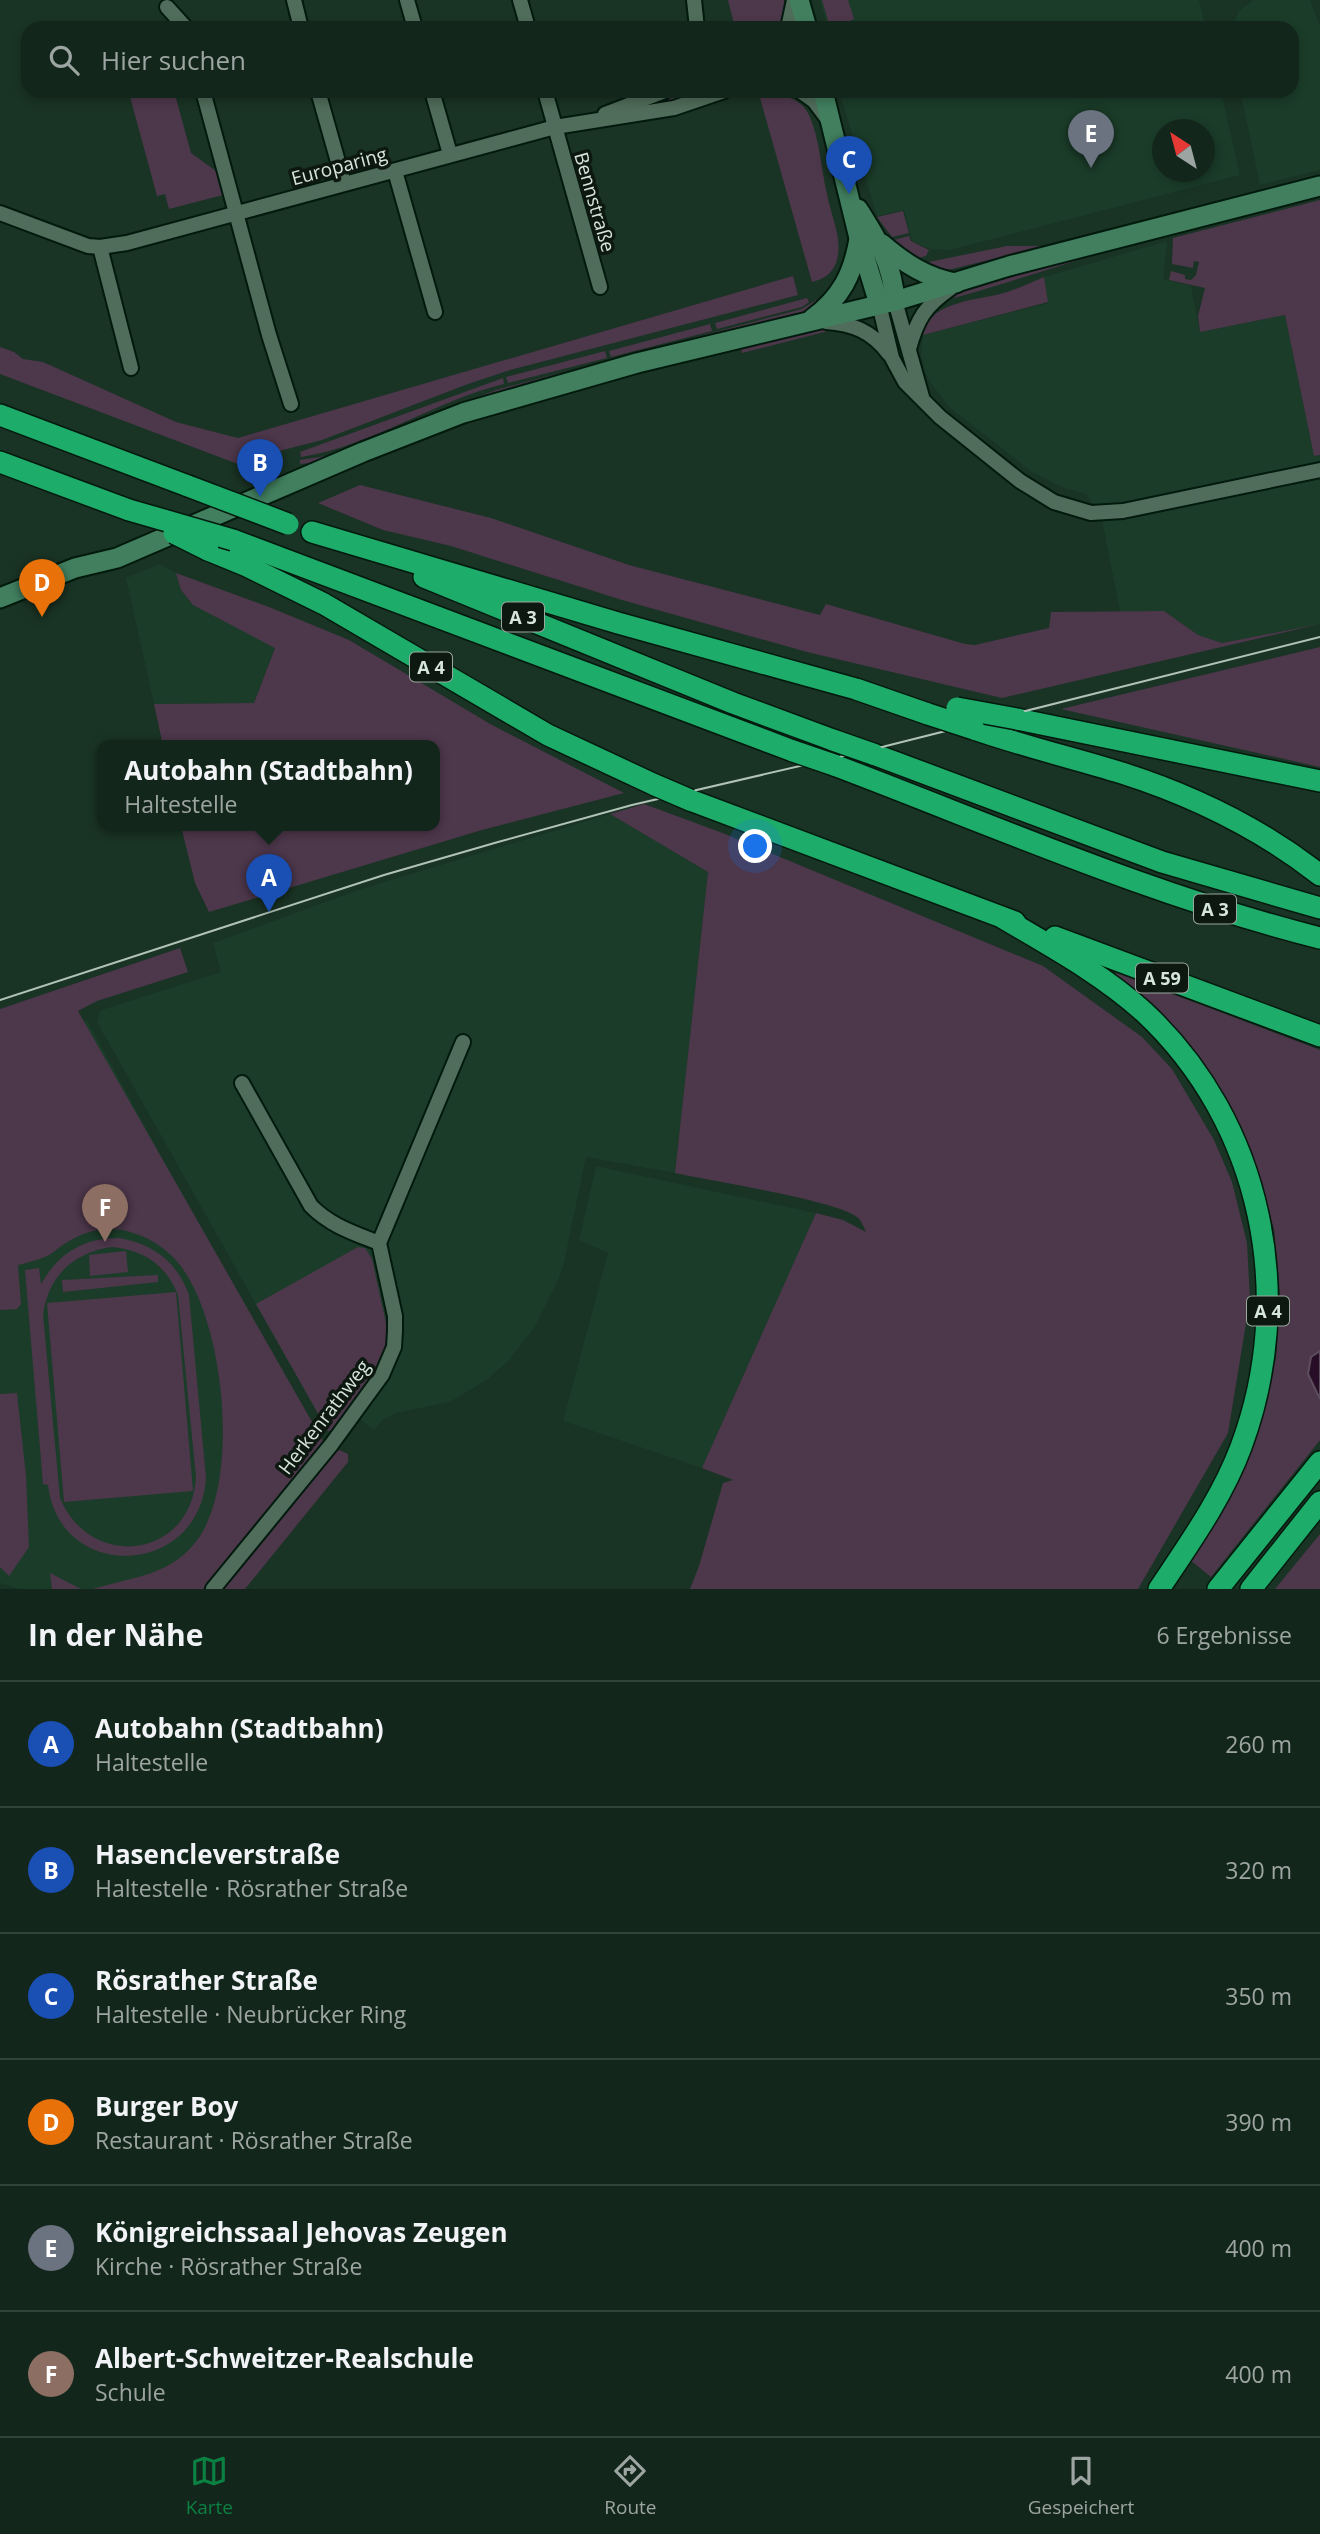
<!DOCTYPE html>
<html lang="de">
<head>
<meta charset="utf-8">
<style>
  :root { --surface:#13261b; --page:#1c2e24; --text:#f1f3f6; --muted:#9da5a3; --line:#32433a; --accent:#0b8043 }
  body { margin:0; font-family:"Open Sans",sans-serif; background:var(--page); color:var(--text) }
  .compass { position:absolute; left:1152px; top:119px; width:63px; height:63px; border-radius:50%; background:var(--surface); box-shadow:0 4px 10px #0003; rotate:324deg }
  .you { position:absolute; left:756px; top:847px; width:24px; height:24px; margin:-18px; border:5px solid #fff; border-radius:50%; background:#1a73e8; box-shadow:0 0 0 10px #1a73e833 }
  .badge { display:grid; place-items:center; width:46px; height:46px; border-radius:50%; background:var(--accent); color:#fff; font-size:23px; font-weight:700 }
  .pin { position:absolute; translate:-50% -58px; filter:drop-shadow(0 2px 4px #0008) }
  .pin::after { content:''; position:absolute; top:37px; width:24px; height:21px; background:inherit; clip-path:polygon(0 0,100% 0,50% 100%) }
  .popup { position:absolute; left:97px; top:740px; width:343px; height:91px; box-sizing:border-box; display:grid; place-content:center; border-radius:14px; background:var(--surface); filter:drop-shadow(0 2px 5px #0005); font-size:23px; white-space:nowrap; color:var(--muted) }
  .popup b { font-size:26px; color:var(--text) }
  .popup::after { content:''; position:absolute; left:50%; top:100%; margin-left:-14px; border:14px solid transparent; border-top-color:var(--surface) }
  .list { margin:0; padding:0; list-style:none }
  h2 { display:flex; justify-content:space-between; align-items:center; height:91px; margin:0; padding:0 28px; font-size:30px }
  h2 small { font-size:23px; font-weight:400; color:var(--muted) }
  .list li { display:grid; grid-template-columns:46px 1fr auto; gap:21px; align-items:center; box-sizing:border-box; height:126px; padding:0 28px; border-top:2px solid var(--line) }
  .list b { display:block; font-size:26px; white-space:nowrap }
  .list p { margin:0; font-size:23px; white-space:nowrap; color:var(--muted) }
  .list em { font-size:23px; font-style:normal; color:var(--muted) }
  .icon { flex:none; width:38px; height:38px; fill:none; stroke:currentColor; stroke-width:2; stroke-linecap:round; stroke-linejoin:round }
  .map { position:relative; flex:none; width:1320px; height:1589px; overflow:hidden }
  .search { position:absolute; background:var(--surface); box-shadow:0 4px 10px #0003; left:21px; right:21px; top:21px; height:77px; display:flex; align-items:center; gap:18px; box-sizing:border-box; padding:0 24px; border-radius:21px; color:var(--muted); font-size:26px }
  .sheet { height:847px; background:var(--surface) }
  nav { display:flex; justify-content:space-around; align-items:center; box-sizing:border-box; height:98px; border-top:2px solid var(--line); background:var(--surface); font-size:19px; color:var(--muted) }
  nav a { display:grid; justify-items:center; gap:4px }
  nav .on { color:var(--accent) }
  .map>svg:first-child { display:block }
  .built { fill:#1b3c29; fill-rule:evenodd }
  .green { fill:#4d374b; fill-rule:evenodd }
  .water { fill:#270d26; stroke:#5c4e5d; stroke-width:2 }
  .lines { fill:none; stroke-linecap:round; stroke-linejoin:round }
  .minor-casing { stroke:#021a0d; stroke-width:18 }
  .secondary-casing { stroke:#021a0d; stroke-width:23 }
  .motorway-casing { stroke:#021a0d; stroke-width:24 }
  .minor { stroke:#506c5a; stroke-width:14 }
  .secondary { stroke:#417f5f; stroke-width:19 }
  .motorway { stroke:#1eac6b; stroke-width:21 }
  .tram { stroke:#b1c2b7; stroke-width:2 }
  .motorway-bridge-casing { stroke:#021a0d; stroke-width:24; stroke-linecap:butt }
  .motorway-bridge { stroke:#1eac6b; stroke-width:21 }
  .labels { text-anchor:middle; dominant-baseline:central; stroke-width:7; stroke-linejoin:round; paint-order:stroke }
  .shield { fill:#0d1811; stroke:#9aa89f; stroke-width:2 }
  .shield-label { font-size:18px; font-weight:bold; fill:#d7e6dc }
  .street-label { font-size:19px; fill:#d7e6dc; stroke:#0d1811 }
</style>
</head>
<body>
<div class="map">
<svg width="1320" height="1589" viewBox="0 0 1320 1589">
  <rect width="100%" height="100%" fill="#193324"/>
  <g class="built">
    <polygon points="820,0 1199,0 1206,28 828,28"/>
    <polygon points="1253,0 1310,0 1320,26 1320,170 1260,185 1240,91 1292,91 1292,28 1231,28 1239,11"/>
    <path d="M 839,91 L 1221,91 L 1240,175 L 950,250 L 930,249 L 912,241 L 904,210 L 877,216 ZM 1162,130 L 1204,130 L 1204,172 L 1162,172 Z"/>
    <polygon points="1167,241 1163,279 1191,286 1200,332 1285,315 1314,456 1320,455 1320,624 1222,643 1198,635 1164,611 1120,611 1102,520 1086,494 1061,487 1032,472 950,408 930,382 925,372 921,352 923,335 1048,303 1044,277"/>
    <polygon points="160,564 176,573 181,590 193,605 275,647 254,703 154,704 126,578"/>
    <polygon points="610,814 708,872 675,1173 586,1157 564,1263 558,1280 534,1328 509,1360 488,1379 450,1402 396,1413 384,1419 374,1430 361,1420 328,1432 97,1022 101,1010 221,972 213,943 361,889"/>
    <polygon points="87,1020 165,1163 318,1433 188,1589 19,1589 0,1583 0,1062"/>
    <polygon points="596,1166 816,1213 702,1468 563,1421 608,1253 579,1240"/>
  </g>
  <g class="green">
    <polygon points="728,0 784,0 783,23 780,23 777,28 735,28"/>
    <polygon points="822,0 848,0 854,19 838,27 830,27"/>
    <polygon points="134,91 174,91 191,153 216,171 223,195 169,209 165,194 157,196 129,93"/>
    <polygon points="682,91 698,91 672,102 645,107 650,102"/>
    <path d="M 779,94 C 792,98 803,102 809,115 C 820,139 821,169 827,194 C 831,217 844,240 836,263 C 831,275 823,279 812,282 L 760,98 Z"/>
    <polygon points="1320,200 1320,455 1314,456 1285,315 1200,332 1198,316 1205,288 1169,280 1171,271 1185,275 1185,279 1191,280 1196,275 1199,262 1194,261 1193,268 1172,264 1173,238"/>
    <polygon points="903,211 909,233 892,237 877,217"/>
    <polygon points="909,236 911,241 929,250 926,256 918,258 894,240"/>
    <polygon points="1063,242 1064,247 997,258 952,269 935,269 919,264 1007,246 1047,246"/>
    <path d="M 1092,253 L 1092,256 C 1041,271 993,288 942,301 L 959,292 Z"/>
    <polygon points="793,276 798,295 510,370 468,384 322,440 283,450 243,466 0,374 0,347 14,352 23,359 43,362 176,422 238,438"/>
    <polygon points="836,277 844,281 813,310 803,314 318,462 300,464 300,460 326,456 496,390 802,309 821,297"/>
    <path d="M 1044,277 L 1048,302 L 923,335 C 930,299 980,301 1007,292 C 1020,288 1032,282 1044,277 Z"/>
    <polygon points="807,298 809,302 802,307 717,329 715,323"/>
    <polygon points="710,324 712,331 611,357 609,351"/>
    <polygon points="821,328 840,328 742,353 741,348"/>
    <polygon points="605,351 607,358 508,383 506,377"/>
    <path d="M 503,378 L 504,384 C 434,401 372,446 301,457 L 300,452 Z"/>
    <polygon points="360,485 491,518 629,565 820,615 826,604 965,644 975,645 1049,628 1051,612 1164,611 1198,635 1222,643 1320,624 1002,698 807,652 622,600 451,546 383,530 318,503"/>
    <polygon points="176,573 269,607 349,640 492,725 624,793 482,830 209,912 195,883 181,826 435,826 435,746 163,746 154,704 254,703 275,648 193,605 181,590"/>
    <polygon points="1320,647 1320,767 1061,709"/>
    <path d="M 644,804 L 720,832 L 1043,966 L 1142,1037 L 1172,1069 L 1214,1140 L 1232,1182 L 1247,1243 L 1250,1299 L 1228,1433 L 1138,1589 L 690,1589 L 699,1566 L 723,1483 L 733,1480 L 702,1468 L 816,1213 L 843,1220 L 866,1232 C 864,1228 862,1221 858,1218 C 841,1201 706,1180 675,1173 L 708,872 L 610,814 Z"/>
    <path d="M 180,948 L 188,972 L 97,1001 L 78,1011 L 324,1443 L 203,1589 L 93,1589 C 135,1576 173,1576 200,1536 C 240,1474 224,1322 180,1265 C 166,1247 144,1234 122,1230 C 102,1227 82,1232 66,1243 C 60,1246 55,1252 49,1255 C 39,1260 29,1262 18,1265 L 21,1304 L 17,1309 L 0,1310 L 0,1009 Z"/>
    <polygon points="1117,973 1320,1050 1320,1351 1315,1353 1320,1399 1320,1440 1211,1577 1190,1560 1258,1416 1276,1358 1280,1293 1274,1229 1260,1179 1234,1118 1112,977"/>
    <path d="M 119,1238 C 154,1244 177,1262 189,1295 L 206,1478 C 200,1577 60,1584 48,1485 L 43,1484 L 25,1270 L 39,1268 L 41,1284 C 59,1253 83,1238 119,1238 ZM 112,1247 C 144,1250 166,1265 178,1295 L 196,1477 C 192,1557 92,1573 60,1498 L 43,1315 C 48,1276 74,1252 112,1247 Z"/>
    <polygon points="358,1247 365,1248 372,1259 389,1337 386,1351 374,1376 335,1430 328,1431 256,1304"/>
    <polygon points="126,1251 128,1272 90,1276 89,1255"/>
    <polygon points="158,1275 158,1282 63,1292 62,1280"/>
    <polygon points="176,1292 193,1491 64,1502 47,1303"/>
    <polygon points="17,1393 26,1476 29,1547 9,1576 0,1567 0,1394"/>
    <polygon points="339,1450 348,1454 348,1462 245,1589 218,1589 333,1451"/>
    <polygon points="1320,1534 1320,1589 1275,1589"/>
    <polygon points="50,1573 81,1589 52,1589"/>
  </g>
  <polygon class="water" points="1320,1351 1320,1399 1308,1374 1311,1357"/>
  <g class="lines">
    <defs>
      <g id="minor">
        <polyline points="294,0 301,28"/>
        <polyline points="407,0 415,28"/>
        <polyline points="520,0 528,28"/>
        <polyline points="694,0 697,28"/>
        <polyline points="167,7 186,28"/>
        <polyline points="788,28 794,0"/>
        <polyline points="203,91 269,335 291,404"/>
        <polyline points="318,91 344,183"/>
        <polyline points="432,91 450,154"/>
        <polyline points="545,91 600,287"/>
        <polyline points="800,91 814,101 826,117"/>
        <polyline points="605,114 665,91"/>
        <polyline points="395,171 435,312"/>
        <polyline points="0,213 88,246 100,247 127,243 555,127 674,108 724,91"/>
        <polyline points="100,247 131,368"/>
        <polyline points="895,301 922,397"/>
        <polyline points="879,304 892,358 905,382 940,417 1020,481 1054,502 1091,513 1123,511 1320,470"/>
        <path d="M 826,322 C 853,324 872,331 889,354"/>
        <path d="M 909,349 C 917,319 925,306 951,288"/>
        <path d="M 242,1083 L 311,1206 C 331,1226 354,1233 379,1243"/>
        <polyline points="213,1589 331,1445 382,1375 394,1347 395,1331 395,1316 379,1243 463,1042"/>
      </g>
      <g id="secondary">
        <polyline points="799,0 807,28"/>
        <polyline points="823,91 859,238 879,304"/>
        <path d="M 858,209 C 878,241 892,262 895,301"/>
        <path d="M 882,244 C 904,263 927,278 956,283"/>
        <path d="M 812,319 C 841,298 853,274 859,239"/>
        <polyline points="0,598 75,568 117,558 363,452 463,413 637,363 895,301 1009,266 1320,186"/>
      </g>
      <g id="motorway">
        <polyline points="0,415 188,486"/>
        <polyline points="0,462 129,510"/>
        <polyline points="312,532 618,623 856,689 928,714"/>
        <polyline points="233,540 793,751"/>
        <polyline points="208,550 247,566 324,604 548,735 655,785"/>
        <polyline points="424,577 733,703 833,740"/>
        <polyline points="1017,719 1320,781"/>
        <path d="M 974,729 C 1023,746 1073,758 1122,773 C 1194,796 1260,828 1320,875"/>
        <polyline points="873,754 1162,862 1320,908"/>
        <path d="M 834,765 C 995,826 1153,896 1320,938"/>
        <polyline points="690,800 1015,922"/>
        <path d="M 1003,918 C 1052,947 1102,974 1144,1012 C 1263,1123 1297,1297 1241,1447 C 1222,1498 1189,1544 1159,1589"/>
        <polyline points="1055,937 1320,1036"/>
        <polyline points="1218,1589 1320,1462"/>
        <polyline points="1251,1589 1320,1502"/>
      </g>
    </defs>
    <use href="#minor" class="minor-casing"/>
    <use href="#secondary" class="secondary-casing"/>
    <use href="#motorway" class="motorway-casing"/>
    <use href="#minor" class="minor"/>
    <use href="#secondary" class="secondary"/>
    <use href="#motorway" class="motorway"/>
    <polyline class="tram" points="0,1000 384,875 498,842 632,805 882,747 1320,637"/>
    <defs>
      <g id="motorway-bridge">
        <polyline points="188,486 288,524"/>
        <polyline points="129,510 233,540"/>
        <polyline points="174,533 208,550"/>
        <polyline points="957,708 1017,719"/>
        <polyline points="928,714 974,729"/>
        <polyline points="833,740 873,754"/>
        <polyline points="793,751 834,765"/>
        <polyline points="655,785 690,800"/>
      </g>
    </defs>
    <use href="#motorway-bridge" class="motorway-bridge-casing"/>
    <use href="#motorway-bridge" class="motorway-bridge"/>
  </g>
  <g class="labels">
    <g class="shield">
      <rect x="502" y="602.5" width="42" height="29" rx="5"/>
      <rect x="410" y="652.5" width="42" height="29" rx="5"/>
      <rect x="1194" y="894.5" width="42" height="29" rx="5"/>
      <rect x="1136" y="963.5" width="52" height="29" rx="5"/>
      <rect x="1247" y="1296.5" width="42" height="29" rx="5"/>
    </g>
    <g class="shield-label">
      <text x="523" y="617">A 3</text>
      <text x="431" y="667">A 4</text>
      <text x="1215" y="909">A 3</text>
      <text x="1162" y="978">A 59</text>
      <text x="1268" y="1311">A 4</text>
    </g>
    <g class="street-label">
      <text transform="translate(339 166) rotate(-15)">Europaring</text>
      <text transform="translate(595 202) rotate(74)">Bennstraße</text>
      <text transform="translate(324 1417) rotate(-53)">Herkenrathweg</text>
    </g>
  </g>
</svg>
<svg class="compass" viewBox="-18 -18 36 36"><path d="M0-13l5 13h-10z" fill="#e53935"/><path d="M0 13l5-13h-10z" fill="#9da5a3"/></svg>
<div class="you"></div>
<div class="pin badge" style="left:269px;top:912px;background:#1a4fb4">A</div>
<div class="popup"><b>Autobahn (Stadtbahn)</b>Haltestelle</div>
<div class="pin badge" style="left:260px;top:497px;background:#1a4fb4">B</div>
<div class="pin badge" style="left:849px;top:194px;background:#1a4fb4">C</div>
<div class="pin badge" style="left:42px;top:617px;background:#e8710a">D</div>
<div class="pin badge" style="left:1091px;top:168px;background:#6b7280">E</div>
<div class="pin badge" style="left:105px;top:1242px;background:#8d6e63">F</div>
<div class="search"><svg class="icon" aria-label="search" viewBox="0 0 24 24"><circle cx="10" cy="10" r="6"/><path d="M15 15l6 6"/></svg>Hier suchen</div>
</div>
<section class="sheet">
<h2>In der Nähe<small>6 Ergebnisse</small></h2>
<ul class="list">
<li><span class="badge" style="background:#1a4fb4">A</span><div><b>Autobahn (Stadtbahn)</b><p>Haltestelle</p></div><em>260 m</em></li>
<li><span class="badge" style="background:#1a4fb4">B</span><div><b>Hasencleverstraße</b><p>Haltestelle · Rösrather Straße</p></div><em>320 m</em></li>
<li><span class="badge" style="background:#1a4fb4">C</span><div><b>Rösrather Straße</b><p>Haltestelle · Neubrücker Ring</p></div><em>350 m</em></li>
<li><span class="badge" style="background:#e8710a">D</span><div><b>Burger Boy</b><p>Restaurant · Rösrather Straße</p></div><em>390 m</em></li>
<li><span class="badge" style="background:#6b7280">E</span><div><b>Königreichssaal Jehovas Zeugen</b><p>Kirche · Rösrather Straße</p></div><em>400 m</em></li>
<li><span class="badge" style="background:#8d6e63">F</span><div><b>Albert-Schweitzer-Realschule</b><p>Schule</p></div><em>400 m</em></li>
</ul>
</section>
<nav>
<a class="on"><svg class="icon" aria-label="map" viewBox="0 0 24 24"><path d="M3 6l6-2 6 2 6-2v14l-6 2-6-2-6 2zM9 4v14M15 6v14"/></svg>Karte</a>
<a><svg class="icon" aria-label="directions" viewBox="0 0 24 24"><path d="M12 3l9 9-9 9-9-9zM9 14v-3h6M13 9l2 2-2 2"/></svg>Route</a>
<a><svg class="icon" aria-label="saved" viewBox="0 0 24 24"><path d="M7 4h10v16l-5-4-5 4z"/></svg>Gespeichert</a>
</nav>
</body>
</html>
